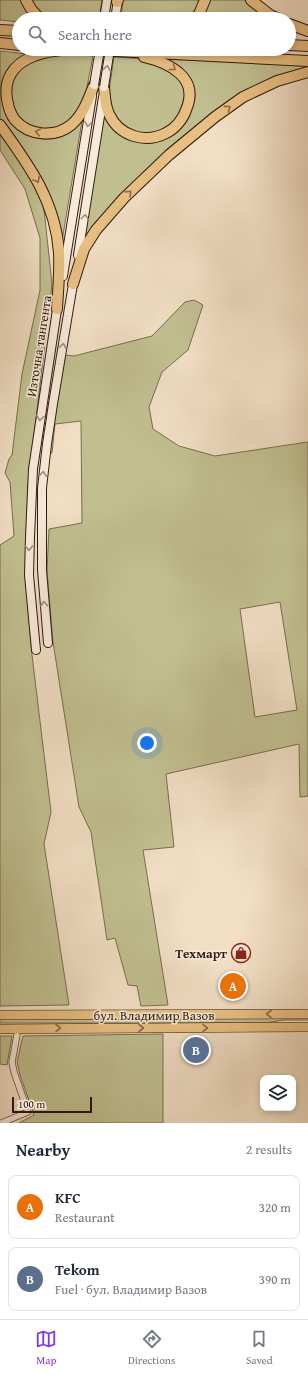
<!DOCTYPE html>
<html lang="en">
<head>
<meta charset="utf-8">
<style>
  :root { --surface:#fff; --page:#f6f6f7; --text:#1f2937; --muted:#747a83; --line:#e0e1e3; --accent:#7c3aed }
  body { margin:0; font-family:"Gentium Book Plus",serif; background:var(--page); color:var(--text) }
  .controls { position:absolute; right:12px; bottom:12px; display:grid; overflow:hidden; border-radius:8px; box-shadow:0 2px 6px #0003 }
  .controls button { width:36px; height:36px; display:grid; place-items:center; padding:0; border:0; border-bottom:1px solid var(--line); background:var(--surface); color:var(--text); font:20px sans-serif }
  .scale { position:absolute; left:12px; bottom:10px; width:80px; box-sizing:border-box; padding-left:4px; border:2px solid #321a0c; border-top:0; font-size:11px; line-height:14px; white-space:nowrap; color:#321a0c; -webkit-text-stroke:3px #f6ead9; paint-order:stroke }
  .you { position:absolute; left:147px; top:743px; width:14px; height:14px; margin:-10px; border:3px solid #fff; border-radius:50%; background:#1a73e8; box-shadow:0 0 0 6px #1a73e833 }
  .badge { display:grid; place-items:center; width:26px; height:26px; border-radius:50%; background:var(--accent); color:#fff; font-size:13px; font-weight:700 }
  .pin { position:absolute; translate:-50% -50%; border:2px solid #fff; box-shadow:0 1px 4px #0006 }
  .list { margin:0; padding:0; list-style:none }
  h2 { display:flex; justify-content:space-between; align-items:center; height:52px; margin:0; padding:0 16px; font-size:17px }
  h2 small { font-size:13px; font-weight:400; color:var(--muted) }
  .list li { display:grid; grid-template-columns:26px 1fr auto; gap:12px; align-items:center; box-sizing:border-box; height:64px; margin:0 8px 8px; padding:0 8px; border:1px solid var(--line); border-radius:8px }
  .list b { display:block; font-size:15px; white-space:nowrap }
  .list p { margin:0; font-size:13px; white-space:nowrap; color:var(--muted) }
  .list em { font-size:13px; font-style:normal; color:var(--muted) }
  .icon { flex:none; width:22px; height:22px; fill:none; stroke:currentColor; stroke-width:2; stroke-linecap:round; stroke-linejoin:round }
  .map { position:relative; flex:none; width:308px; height:1123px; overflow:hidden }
  .search { position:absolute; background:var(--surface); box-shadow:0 2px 6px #0003; left:12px; right:12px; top:12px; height:44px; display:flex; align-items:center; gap:10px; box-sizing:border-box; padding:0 14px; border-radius:22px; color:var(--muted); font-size:15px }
  .sheet { height:196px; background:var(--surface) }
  nav { display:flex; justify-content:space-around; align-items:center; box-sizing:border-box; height:56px; border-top:1px solid var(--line); background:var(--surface); font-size:11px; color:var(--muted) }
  nav a { display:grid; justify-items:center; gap:2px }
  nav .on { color:var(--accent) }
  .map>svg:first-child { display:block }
  .green { fill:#c1bf90; stroke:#7a6c4e; fill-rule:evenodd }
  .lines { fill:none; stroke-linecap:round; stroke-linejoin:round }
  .street-casing { stroke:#624b3a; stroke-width:7 }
  .secondary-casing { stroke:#321a0c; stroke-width:10 }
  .primary-casing { stroke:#321a0c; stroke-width:10 }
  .highway-casing { stroke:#321a0c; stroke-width:12 }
  .street { stroke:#f6ead9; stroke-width:5.5 }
  .secondary { stroke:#f6ead9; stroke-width:8 }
  .primary { stroke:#e8bf82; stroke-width:9 }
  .highway { stroke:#e8bf82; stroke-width:10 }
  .secondary-bridge-casing { stroke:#321a0c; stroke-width:10; stroke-linecap:butt }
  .secondary-bridge { stroke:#f6ead9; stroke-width:8 }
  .oneway { stroke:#9e8c7d }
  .oneway2 { stroke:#8d6c47 }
  .labels { text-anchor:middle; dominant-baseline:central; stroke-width:3; stroke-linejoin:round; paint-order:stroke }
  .street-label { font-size:13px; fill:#321a0c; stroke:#f6ead9 }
  .poi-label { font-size:13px; font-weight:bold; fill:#321a0c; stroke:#f6ead9; text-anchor:end }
</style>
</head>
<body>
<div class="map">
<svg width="308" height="1123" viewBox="0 0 308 1123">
  <rect width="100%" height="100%" fill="#f1dec4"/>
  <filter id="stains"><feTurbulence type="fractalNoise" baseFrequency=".005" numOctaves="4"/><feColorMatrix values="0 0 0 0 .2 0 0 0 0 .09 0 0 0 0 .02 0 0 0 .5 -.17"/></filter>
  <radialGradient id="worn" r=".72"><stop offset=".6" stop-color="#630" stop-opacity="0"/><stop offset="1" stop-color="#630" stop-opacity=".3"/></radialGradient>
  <g class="green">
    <polygon points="0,0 24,0 35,19 19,19 19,22 0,20"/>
    <polygon points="29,0 102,0 99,19 46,19 37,13"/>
    <polygon points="123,0 199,0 195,12 187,19 121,19"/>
    <polygon points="207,0 248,0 273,19 197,19"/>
    <path d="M 0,51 L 27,54 C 16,61 7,68 2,81 C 0,115 26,148 60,137 C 69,134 76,127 82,121 L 61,247 L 53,205 L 47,188 L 37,171 L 0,117 Z"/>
    <polygon points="60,54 93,56 84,102 73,121 53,131 32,130 16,118 8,82 32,58"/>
    <polygon points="145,55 308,63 308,69 272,80 175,147 82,248 104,103 107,118 138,142 186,120 191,85"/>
    <polygon points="114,57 146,59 179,75 186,88 186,104 169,128 157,134 142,135 118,124 108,102 109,91"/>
    <polygon points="0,129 26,167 43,200 52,284 28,486 26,560 28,608 32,655 51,812 44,844 69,1005 0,1006 0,545 14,536 10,482 5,473 9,459 12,455 22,374 40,290 40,238 25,189 0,150"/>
    <path d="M 194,300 L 203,305 L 188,350 L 162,372 L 149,407 L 153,429 L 179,446 L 215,456 L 308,442 L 308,796 L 300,797 L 299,744 L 166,774 L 174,847 L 143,850 L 168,1005 L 141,1006 L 137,986 L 128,985 L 115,938 L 107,940 L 91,832 L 79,807 L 53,642 L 47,571 L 49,529 L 82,523 L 81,421 L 55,424 L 52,453 L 48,453 L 65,355 L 74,356 L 152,336 L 185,302 ZM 280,602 L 297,710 L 255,717 L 240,609 Z"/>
    <polygon points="308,1018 308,1020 283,1020 266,1023 0,1023 0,1019"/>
    <polygon points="163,1034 163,1123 19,1123 34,1115 20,1075 17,1062 23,1036"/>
    <polygon points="0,1036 12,1036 7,1065 0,1064"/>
  </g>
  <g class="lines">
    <defs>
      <polyline id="street" points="1,1123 28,1112 14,1072 12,1062 17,1035"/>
      <g id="secondary">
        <polyline points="104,19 107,0"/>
        <polyline points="115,19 118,0"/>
        <polyline points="78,255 103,97"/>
        <polyline points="63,276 92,96"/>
        <polyline points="48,643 42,570 42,488 47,444 53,404 74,278"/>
        <polyline points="36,650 29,575 30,537 33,469 58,303"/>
      </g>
      <g id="primary">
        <polyline points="0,1015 308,1014"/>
        <polyline points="0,1029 308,1027"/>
      </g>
      <g id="highway">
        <polyline points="26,0 31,9 40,19"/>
        <polyline points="251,0 270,15 279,19"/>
        <polyline points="117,2 118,0"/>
        <polyline points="194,19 199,14 205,0"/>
        <polyline points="289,24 308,31"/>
        <polyline points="0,30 19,31"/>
        <polyline points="0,43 19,45"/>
        <polyline points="289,45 308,46"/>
        <path d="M 71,49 C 59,50 46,51 34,56 C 13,64 2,80 8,104 C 9,109 12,116 15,120 C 29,136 55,138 71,125 C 83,115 88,100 94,85"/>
        <polyline points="76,49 308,61"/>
        <path d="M 104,87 C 105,96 105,106 109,114 C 119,136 145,144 166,133 C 175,129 183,119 186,110 C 200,78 170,63 144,57"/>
        <path d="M 0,125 C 29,165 56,202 59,253 C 60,272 58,290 57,309"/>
        <polyline points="73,284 84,249 96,230 124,198 169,155 215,117 243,97 277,81 308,72"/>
      </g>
    </defs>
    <use href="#street" class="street-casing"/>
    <use href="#secondary" class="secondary-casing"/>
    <use href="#primary" class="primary-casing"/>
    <use href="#highway" class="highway-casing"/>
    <use href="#street" class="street"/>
    <use href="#secondary" class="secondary"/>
    <use href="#primary" class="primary"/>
    <use href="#highway" class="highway"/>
    <defs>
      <g id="secondary-bridge">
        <polyline points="94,85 100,49"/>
        <polyline points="104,87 110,49"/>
      </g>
    </defs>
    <use href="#secondary-bridge" class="secondary-bridge-casing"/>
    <use href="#secondary-bridge" class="secondary-bridge"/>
  </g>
  <defs><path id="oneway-chevron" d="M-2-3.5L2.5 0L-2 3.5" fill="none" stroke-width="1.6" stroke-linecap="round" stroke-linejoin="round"/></defs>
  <g class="oneway">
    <use href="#oneway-chevron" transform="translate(107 68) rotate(-81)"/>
    <use href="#oneway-chevron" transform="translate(88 124) rotate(99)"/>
    <use href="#oneway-chevron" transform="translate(85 217) rotate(-82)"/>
    <use href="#oneway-chevron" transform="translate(63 346) rotate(-80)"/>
    <use href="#oneway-chevron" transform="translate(40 418) rotate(98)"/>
    <use href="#oneway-chevron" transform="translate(43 474) rotate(-84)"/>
    <use href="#oneway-chevron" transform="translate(29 548) rotate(90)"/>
    <use href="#oneway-chevron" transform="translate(44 604) rotate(-94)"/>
  </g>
  <g class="oneway2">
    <use href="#oneway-chevron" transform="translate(173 68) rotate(36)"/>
    <use href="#oneway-chevron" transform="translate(228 108) rotate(-36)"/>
    <use href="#oneway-chevron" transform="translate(38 132) rotate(-170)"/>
    <use href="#oneway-chevron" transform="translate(37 180) rotate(62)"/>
    <use href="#oneway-chevron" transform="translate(129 193) rotate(-44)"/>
    <use href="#oneway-chevron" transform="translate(269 1014) rotate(180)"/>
    <use href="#oneway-chevron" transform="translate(58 1028)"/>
    <use href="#oneway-chevron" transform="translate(141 1028)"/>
    <use href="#oneway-chevron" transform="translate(205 1028)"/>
  </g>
  <defs>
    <symbol id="shop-ring" viewBox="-11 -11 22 22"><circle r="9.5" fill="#f6ead9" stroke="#8f2418" stroke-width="1.5"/><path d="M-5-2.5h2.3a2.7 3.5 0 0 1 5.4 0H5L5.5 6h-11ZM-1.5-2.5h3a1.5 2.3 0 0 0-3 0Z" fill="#8f2418"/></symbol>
  </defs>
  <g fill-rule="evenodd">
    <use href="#shop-ring" x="230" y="942" width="22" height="22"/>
  </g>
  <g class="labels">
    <g class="street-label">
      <text transform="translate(39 346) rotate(-81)">Източна тангента</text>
      <text x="154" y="1015">бул. Владимир Вазов</text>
    </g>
    <g class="poi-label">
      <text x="227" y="953">Техмарт</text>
    </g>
  </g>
  <rect width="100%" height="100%" filter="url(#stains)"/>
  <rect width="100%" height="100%" fill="url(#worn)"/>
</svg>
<div class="controls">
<button><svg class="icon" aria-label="layers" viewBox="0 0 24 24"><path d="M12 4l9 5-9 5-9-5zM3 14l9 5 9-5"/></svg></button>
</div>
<div class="scale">100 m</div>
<div class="you"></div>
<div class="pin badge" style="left:233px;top:986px;background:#e8710a">A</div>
<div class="pin badge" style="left:196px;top:1050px;background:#5c6f8a">B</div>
<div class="search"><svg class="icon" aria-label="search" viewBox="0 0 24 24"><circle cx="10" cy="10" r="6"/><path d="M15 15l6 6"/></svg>Search here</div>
</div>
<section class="sheet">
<h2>Nearby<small>2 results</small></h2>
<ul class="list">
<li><span class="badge" style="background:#e8710a">A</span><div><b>KFC</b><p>Restaurant</p></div><em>320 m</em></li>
<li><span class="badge" style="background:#5c6f8a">B</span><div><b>Tekom</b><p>Fuel · бул. Владимир Вазов</p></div><em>390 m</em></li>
</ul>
</section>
<nav>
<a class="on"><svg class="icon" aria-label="map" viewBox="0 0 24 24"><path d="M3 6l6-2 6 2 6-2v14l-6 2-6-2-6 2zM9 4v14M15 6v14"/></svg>Map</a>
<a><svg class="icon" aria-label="directions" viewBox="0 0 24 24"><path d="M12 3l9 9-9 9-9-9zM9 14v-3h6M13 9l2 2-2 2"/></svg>Directions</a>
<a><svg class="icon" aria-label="saved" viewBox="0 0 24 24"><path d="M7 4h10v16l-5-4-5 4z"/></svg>Saved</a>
</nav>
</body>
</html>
